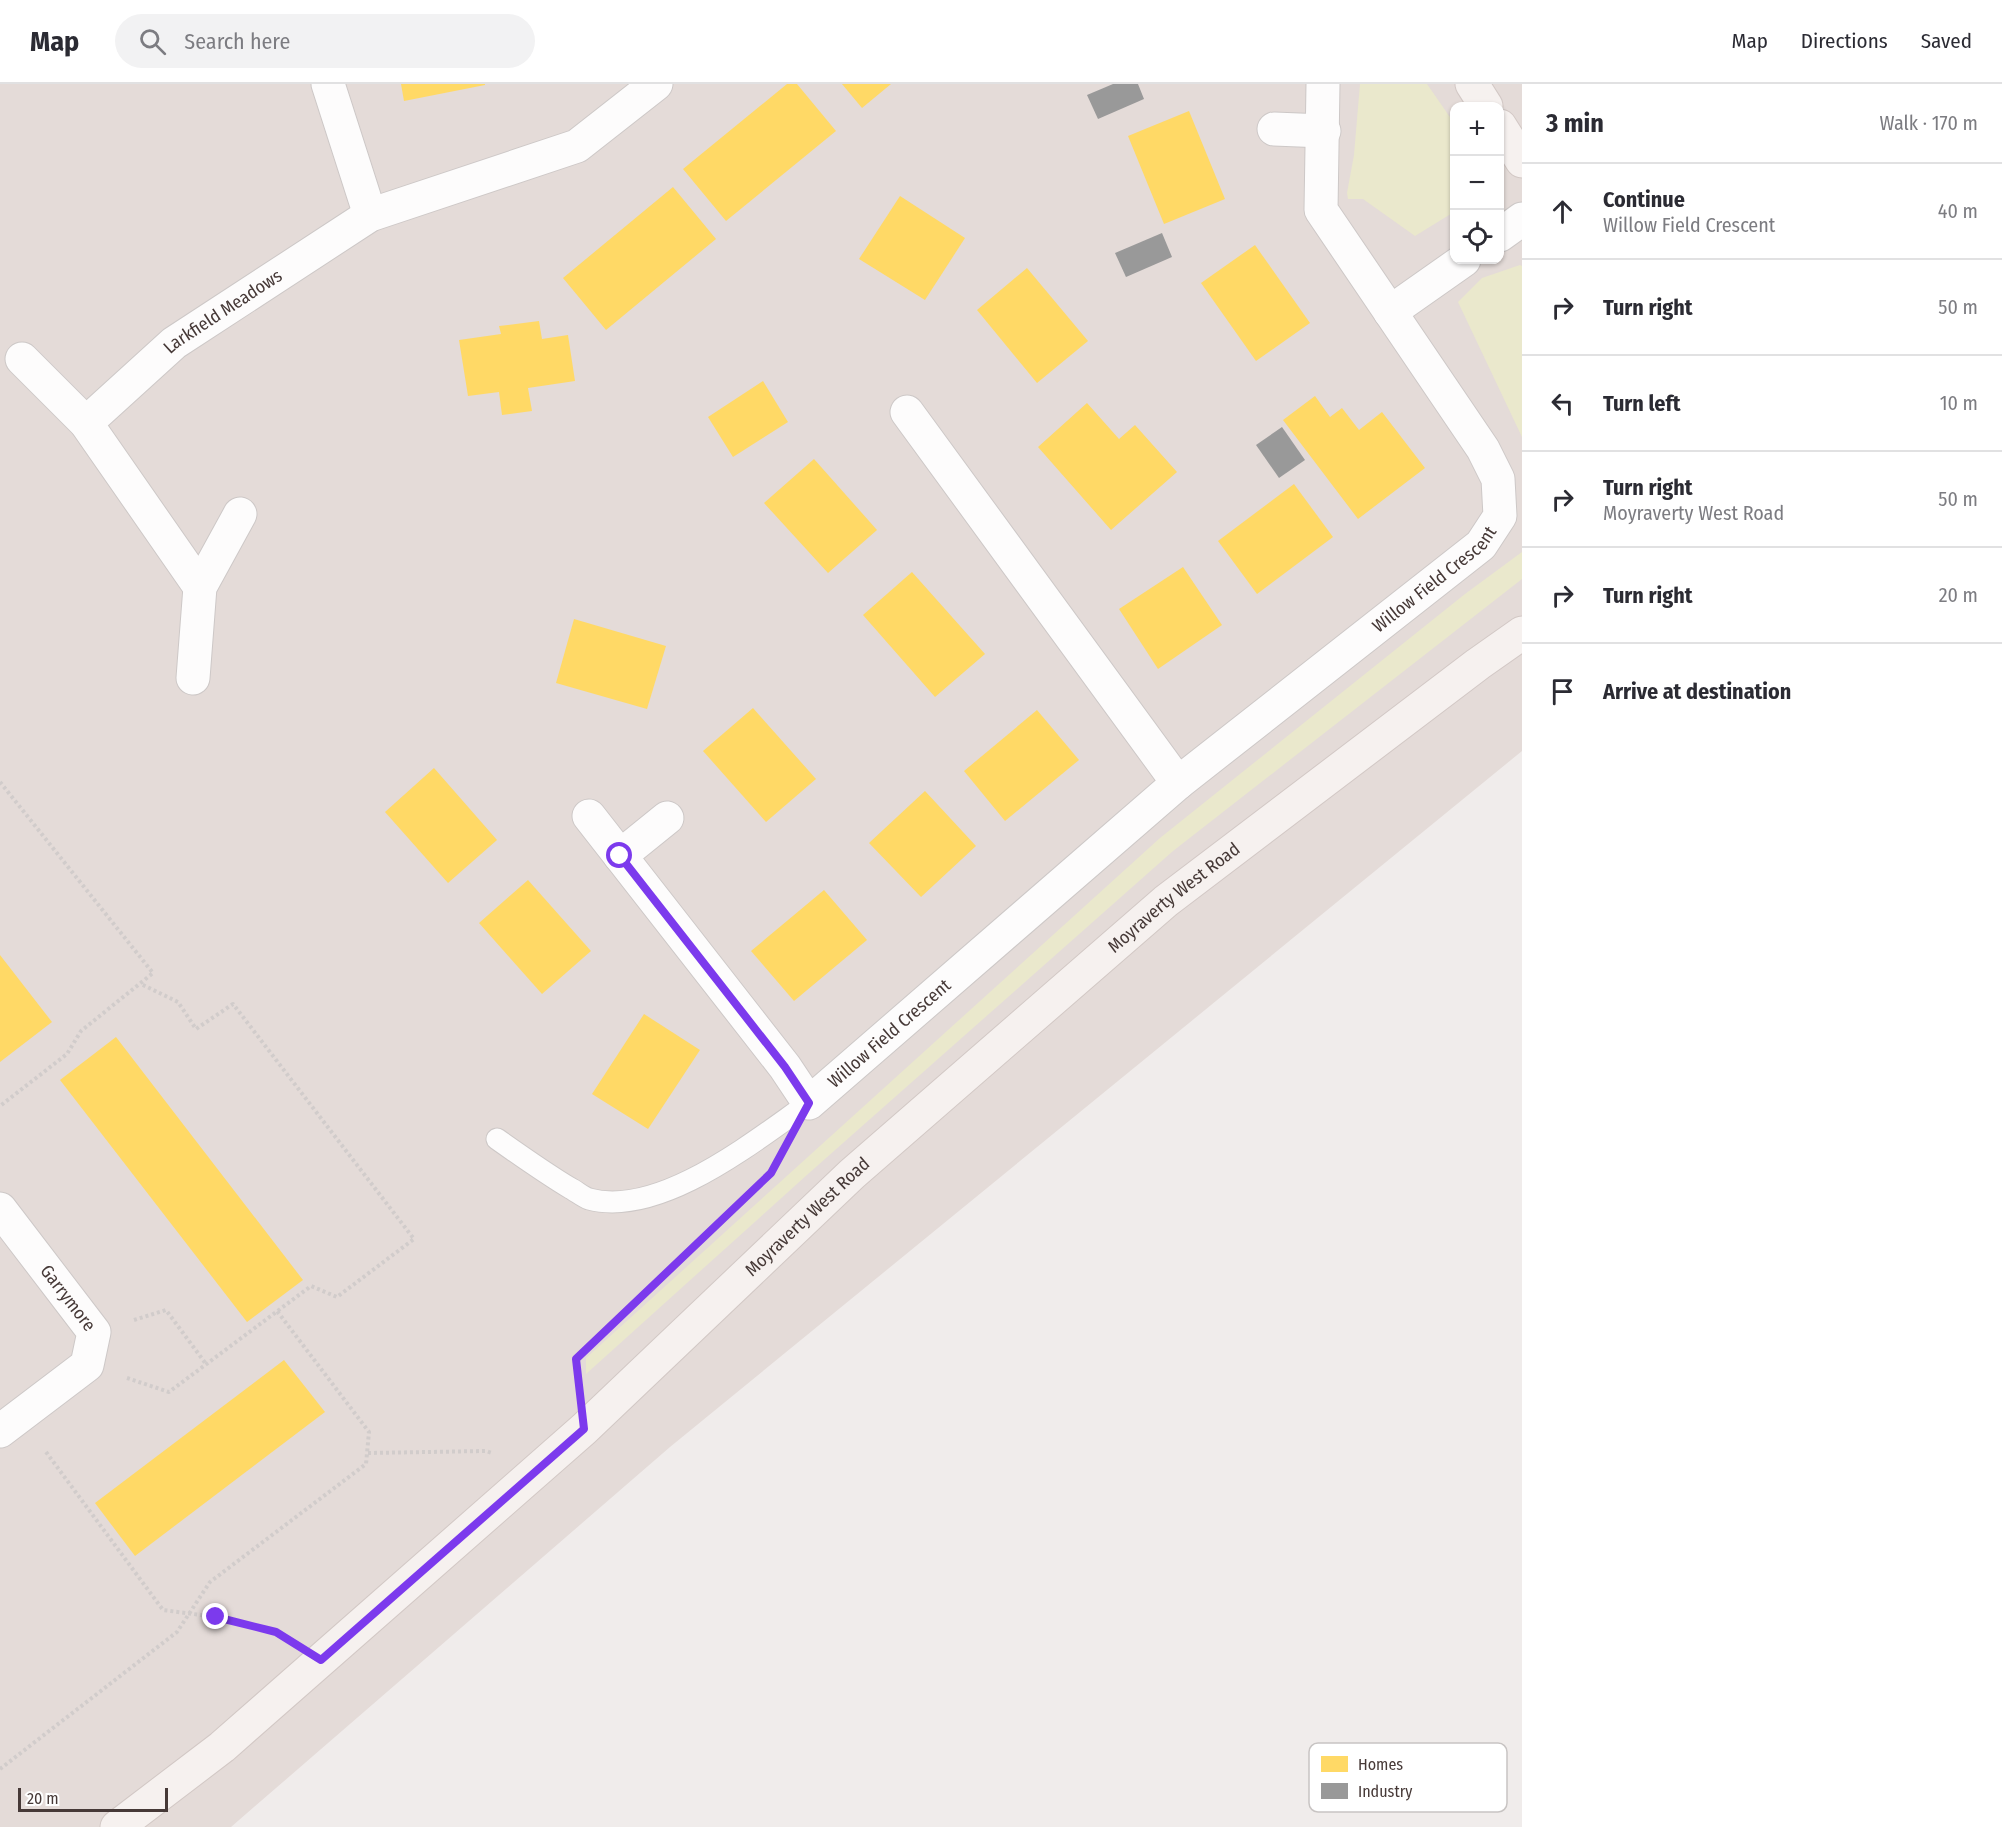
<!DOCTYPE html>
<html lang="en">
<head>
<meta charset="utf-8">
<style>
  :root { --surface:#fff; --page:#f2f2f3; --text:#2b2b33; --muted:#7c7c81; --line:#e1e1e2 }
  body { margin:0; font-family:"Fira Sans Condensed",sans-serif; background:var(--page); color:var(--text) }
  .controls { position:absolute; right:18px; top:18px; display:grid; overflow:hidden; border-radius:12px; box-shadow:0 2px 4px #0004 }
  .controls button { width:54px; height:54px; display:grid; place-items:center; padding:0; border:0; border-bottom:2px solid var(--line); background:var(--surface); color:var(--text); font:30px sans-serif }
  .scale { position:absolute; left:18px; bottom:15px; width:150px; box-sizing:border-box; padding-left:6px; border:3px solid #463937; border-top:0; font-size:16px; line-height:21px; white-space:nowrap; color:#463937; -webkit-text-stroke:4px #fff; paint-order:stroke }
  .stop { position:absolute; width:18px; height:18px; margin:-14px; border:4px solid #7c3aed; border-radius:50%; background:#fff }
  .stop.end { background:#7c3aed; border-color:#fff; box-shadow:0 2px 6px #0008 }
  .list { margin:0; padding:0; list-style:none }
  h2 { display:flex; justify-content:space-between; align-items:center; height:78px; margin:0; padding:0 24px; font-size:26px }
  h2 small { font-size:20px; font-weight:400; color:var(--muted) }
  .list li { display:grid; grid-template-columns:39px 1fr auto; gap:18px; align-items:center; box-sizing:border-box; height:96px; padding:0 24px; border-top:2px solid var(--line) }
  .list b { display:block; font-size:22px; white-space:nowrap }
  .list p { margin:0; font-size:20px; white-space:nowrap; color:var(--muted) }
  .list em { font-size:20px; font-style:normal; color:var(--muted) }
  .icon { flex:none; width:33px; height:33px; fill:none; stroke:currentColor; stroke-width:2; stroke-linecap:round; stroke-linejoin:round }
  .map { position:relative; flex:none; width:1522px; height:1743px; overflow:hidden }
  header { display:flex; align-items:center; gap:36px; box-sizing:border-box; height:84px; padding:0 30px; background:var(--surface); border-bottom:2px solid var(--line) }
  header strong { font-size:28px }
  nav { display:flex; gap:33px; margin-inline-start:auto; font-size:21px }
  .search { width:420px; height:54px; background:var(--page); display:flex; align-items:center; gap:15px; box-sizing:border-box; padding:0 21px; border-radius:33px; color:var(--muted); font-size:22px }
  main { display:flex }
  aside { flex:1; background:var(--surface) }
  .map>svg:first-child { display:block }
  .residential { fill:#e4dbd8; fill-rule:evenodd }
  .green { fill:#eae8cc }
  .homes { fill:#ffd966 }
  .industry { fill:#999 }
  .lines { fill:none; stroke-linecap:round; stroke-linejoin:round }
  .lane-casing { stroke:#cdc8c7; stroke-width:23 }
  .street-casing { stroke:#cdc8c7; stroke-width:35 }
  .secondary-casing { stroke:#d2c8c5; stroke-width:35 }
  .path { stroke:#d1cccb; stroke-width:4; stroke-dasharray:3 3; stroke-linecap:butt }
  .lane { stroke:#fdfcfc; stroke-width:21 }
  .street { stroke:#fdfcfc; stroke-width:33 }
  .secondary { stroke:#f6f1ef; stroke-width:33 }
  .route { stroke:#7c3aed; stroke-width:8 }
  .labels { text-anchor:middle; dominant-baseline:central; stroke-width:6; stroke-linejoin:round; paint-order:stroke }
  .street-label { font-size:18px; fill:#463937; stroke:#fff }
  .key { fill:#fff; stroke:#c8c4c3; stroke-width:1.5 }
  .key-label { font-size:16px; fill:#463937 }
</style>
</head>
<body>
<header>
<strong>Map</strong>
<div class="search"><svg class="icon" aria-label="search" viewBox="0 0 24 24"><circle cx="10" cy="10" r="6"/><path d="M15 15l6 6"/></svg>Search here</div>
<nav><a>Map</a><a>Directions</a><a>Saved</a></nav>
</header>
<main>
<div class="map">
<svg width="1522" height="1743" viewBox="0 0 1522 1743">
  <rect width="100%" height="100%" fill="#f0eceb"/>
  <path class="residential" d="M 0,0 L 1522,0 L 1522,667 L 670,1363 L 231,1743 L 0,1743 ZM 1454,22 L 1500,22 L 1500,176 L 1454,176 Z"/>
  <g class="green">
    <polygon points="1360,0 1427,0 1454,39 1454,128 1415,152 1363,115 1348,115 1347,109 1354,71"/>
    <polygon points="1520,181 1522,182 1522,353 1458,218 1482,194"/>
    <polygon points="1522,468 1522,495 1173,767 808,1090 586,1290 586,1274 1160,754 1465,510"/>
  </g>
  <g class="homes">
    <polygon points="401,0 485,0 485,1 404,17"/>
    <polygon points="787,0 797,0 836,47 726,137 683,85"/>
    <polygon points="842,0 891,0 862,24"/>
    <polygon points="1189,27 1225,115 1164,140 1128,52"/>
    <polygon points="673,103 716,155 606,246 563,194"/>
    <polygon points="900,112 965,154 925,216 859,175"/>
    <polygon points="1255,161 1310,239 1256,277 1201,199"/>
    <polygon points="1027,184 1088,257 1037,299 977,226"/>
    <polygon points="539,237 542,255 568,251 575,297 528,304 532,327 502,331 499,308 468,312 459,256 501,250 499,242"/>
    <polygon points="763,297 788,338 733,373 708,333"/>
    <polygon points="1315,312 1330,333 1342,324 1359,346 1382,328 1425,384 1358,435 1283,336"/>
    <polygon points="1087,319 1119,355 1135,341 1177,388 1111,446 1038,363"/>
    <polygon points="814,375 877,446 828,489 764,419"/>
    <polygon points="1294,400 1333,453 1257,510 1218,457"/>
    <polygon points="1183,483 1222,541 1158,585 1119,525"/>
    <polygon points="912,488 985,570 935,613 863,531"/>
    <polygon points="574,535 666,562 647,625 556,599"/>
    <polygon points="753,624 816,695 766,738 703,667"/>
    <polygon points="1037,626 1079,676 1005,737 964,687"/>
    <polygon points="434,684 497,756 448,799 385,728"/>
    <polygon points="925,707 976,762 921,813 869,759"/>
    <polygon points="528,796 591,867 542,910 479,839"/>
    <polygon points="824,806 867,856 794,917 751,867"/>
    <polygon points="0,871 52,938 0,978"/>
    <polygon points="644,930 700,966 648,1045 592,1010"/>
    <polygon points="116,953 303,1196 247,1238 60,996"/>
    <polygon points="284,1276 325,1328 135,1472 95,1419"/>
  </g>
  <g class="industry">
    <polygon points="1113,0 1138,0 1144,15 1098,35 1087,11"/>
    <polygon points="1162,149 1172,173 1126,193 1115,169"/>
    <polygon points="1282,343 1305,376 1279,394 1256,361"/>
  </g>
  <g class="lines">
    <defs>
      <path id="lane" d="M 497,1055 C 521,1072 545,1089 570,1104 C 576,1107 583,1113 589,1115 C 660,1134 754,1057 809,1019"/>
      <g id="street">
        <polyline points="328,0 370,131"/>
        <polyline points="1274,45 1324,47"/>
        <polyline points="1500,151 1522,135"/>
        <polyline points="1390,228 1464,176"/>
        <polyline points="22,275 86,339 200,503"/>
        <polyline points="907,328 1178,699"/>
        <path id="s1" d="M 86,339 L 174,259 L 370,131 L 577,62 L 656,0"/>
        <polyline points="193,594 200,503 240,430"/>
        <path id="s2" d="M 589,732 L 785,983 L 809,1019 L 1178,699 L 1481,461 L 1500,432 L 1498,395 L 1483,365 L 1321,126 L 1323,0"/>
        <polyline points="620,772 667,734"/>
        <path id="s3" d="M 0,1125 L 94,1248 L 87,1281 L 0,1347"/>
      </g>
      <g id="secondary">
        <polyline points="1472,0 1486,22"/>
        <polyline points="1500,42 1522,77"/>
        <path id="s4" d="M 117,1743 L 222,1663 L 584,1345 L 852,1090 L 1166,817 L 1478,580 L 1522,549"/>
      </g>
    </defs>
    <use href="#lane" class="lane-casing"/>
    <use href="#street" class="street-casing"/>
    <use href="#secondary" class="secondary-casing"/>
    <g class="path">
      <polyline points="0,698 153,889 81,947 67,970 0,1022"/>
      <polyline points="134,1236 166,1226 206,1280"/>
      <polyline points="578,1291 576,1275 755,1105"/>
      <polyline points="127,1294 169,1308 311,1202 337,1213 414,1155 233,920 196,945 178,918 141,900"/>
      <polyline points="46,1368 163,1526 216,1533 276,1548 282,1552"/>
      <polyline points="368,1369 486,1367 492,1369"/>
      <polyline points="0,1685 177,1548 210,1498 366,1380 369,1348 277,1227"/>
    </g>
    <use href="#lane" class="lane"/>
    <use href="#street" class="street"/>
    <use href="#secondary" class="secondary"/>
  </g>
  <g class="lines">
    <polyline class="route" points="216,1533 276,1548 321,1576 584,1345 576,1275 771,1089 809,1019 785,983 620,772"/>
  </g>
  <g class="labels">
    <g class="street-label">
      <text stroke="none"><textPath href="#s1" startOffset="177">Larkfield Meadows</textPath></text>
      <text stroke="none"><textPath href="#s2" startOffset="1178">Willow Field Crescent</textPath></text>
      <text stroke="none"><textPath href="#s4" startOffset="1408">Moyraverty West Road</textPath></text>
      <text stroke="none"><textPath href="#s2" startOffset="468">Willow Field Crescent</textPath></text>
      <text stroke="none"><textPath href="#s4" startOffset="922">Moyraverty West Road</textPath></text>
      <text stroke="none"><textPath href="#s3" startOffset="112">Garrymore</textPath></text>
    </g>
  </g>
  <rect x="1309" y="1659" width="198" height="69" rx="9" class="key"/>
  <rect x="1321" y="1672" width="27" height="16" fill="#ffd966"/>
  <rect x="1321" y="1699" width="27" height="16" fill="#999"/>
  <g class="key-label">
    <text x="1358" y="1686">Homes</text>
    <text x="1358" y="1713">Industry</text>
  </g>
</svg>
<div class="controls">
<button>+</button>
<button>−</button>
<button><svg class="icon" aria-label="locate" viewBox="0 0 24 24"><circle cx="12" cy="12" r="6"/><path d="M12 2v4M12 18v4M2 12h4M18 12h4"/></svg></button>
</div>
<div class="scale">20 m</div>
<div class="stop" style="left:620px;top:772px"></div>
<div class="stop end" style="left:216px;top:1533px"></div>
</div>
<aside>
<h2>3 min<small>Walk · 170 m</small></h2>
<ul class="list">
<li><svg class="icon" aria-label="ahead" viewBox="0 0 24 24"><path d="M12 20V5M6 11l6-6 6 6"/></svg><div><b>Continue</b><p>Willow Field Crescent</p></div><em>40 m</em></li>
<li><svg class="icon" aria-label="right" viewBox="0 0 24 24"><path d="M7 20v-9h11M14 6l5 5-5 5"/></svg><div><b>Turn right</b></div><em>50 m</em></li>
<li><svg class="icon" aria-label="left" viewBox="0 0 24 24"><path d="M17 20v-9H6M10 6l-5 5 5 5"/></svg><div><b>Turn left</b></div><em>10 m</em></li>
<li><svg class="icon" aria-label="right" viewBox="0 0 24 24"><path d="M7 20v-9h11M14 6l5 5-5 5"/></svg><div><b>Turn right</b><p>Moyraverty West Road</p></div><em>50 m</em></li>
<li><svg class="icon" aria-label="right" viewBox="0 0 24 24"><path d="M7 20v-9h11M14 6l5 5-5 5"/></svg><div><b>Turn right</b></div><em>20 m</em></li>
<li><svg class="icon" aria-label="arrive" viewBox="0 0 24 24"><path d="M6 21V4h12l-3 4 3 4H6"/></svg><div><b>Arrive at destination</b></div></li>
</ul>
</aside>
</main>
</body>
</html>
